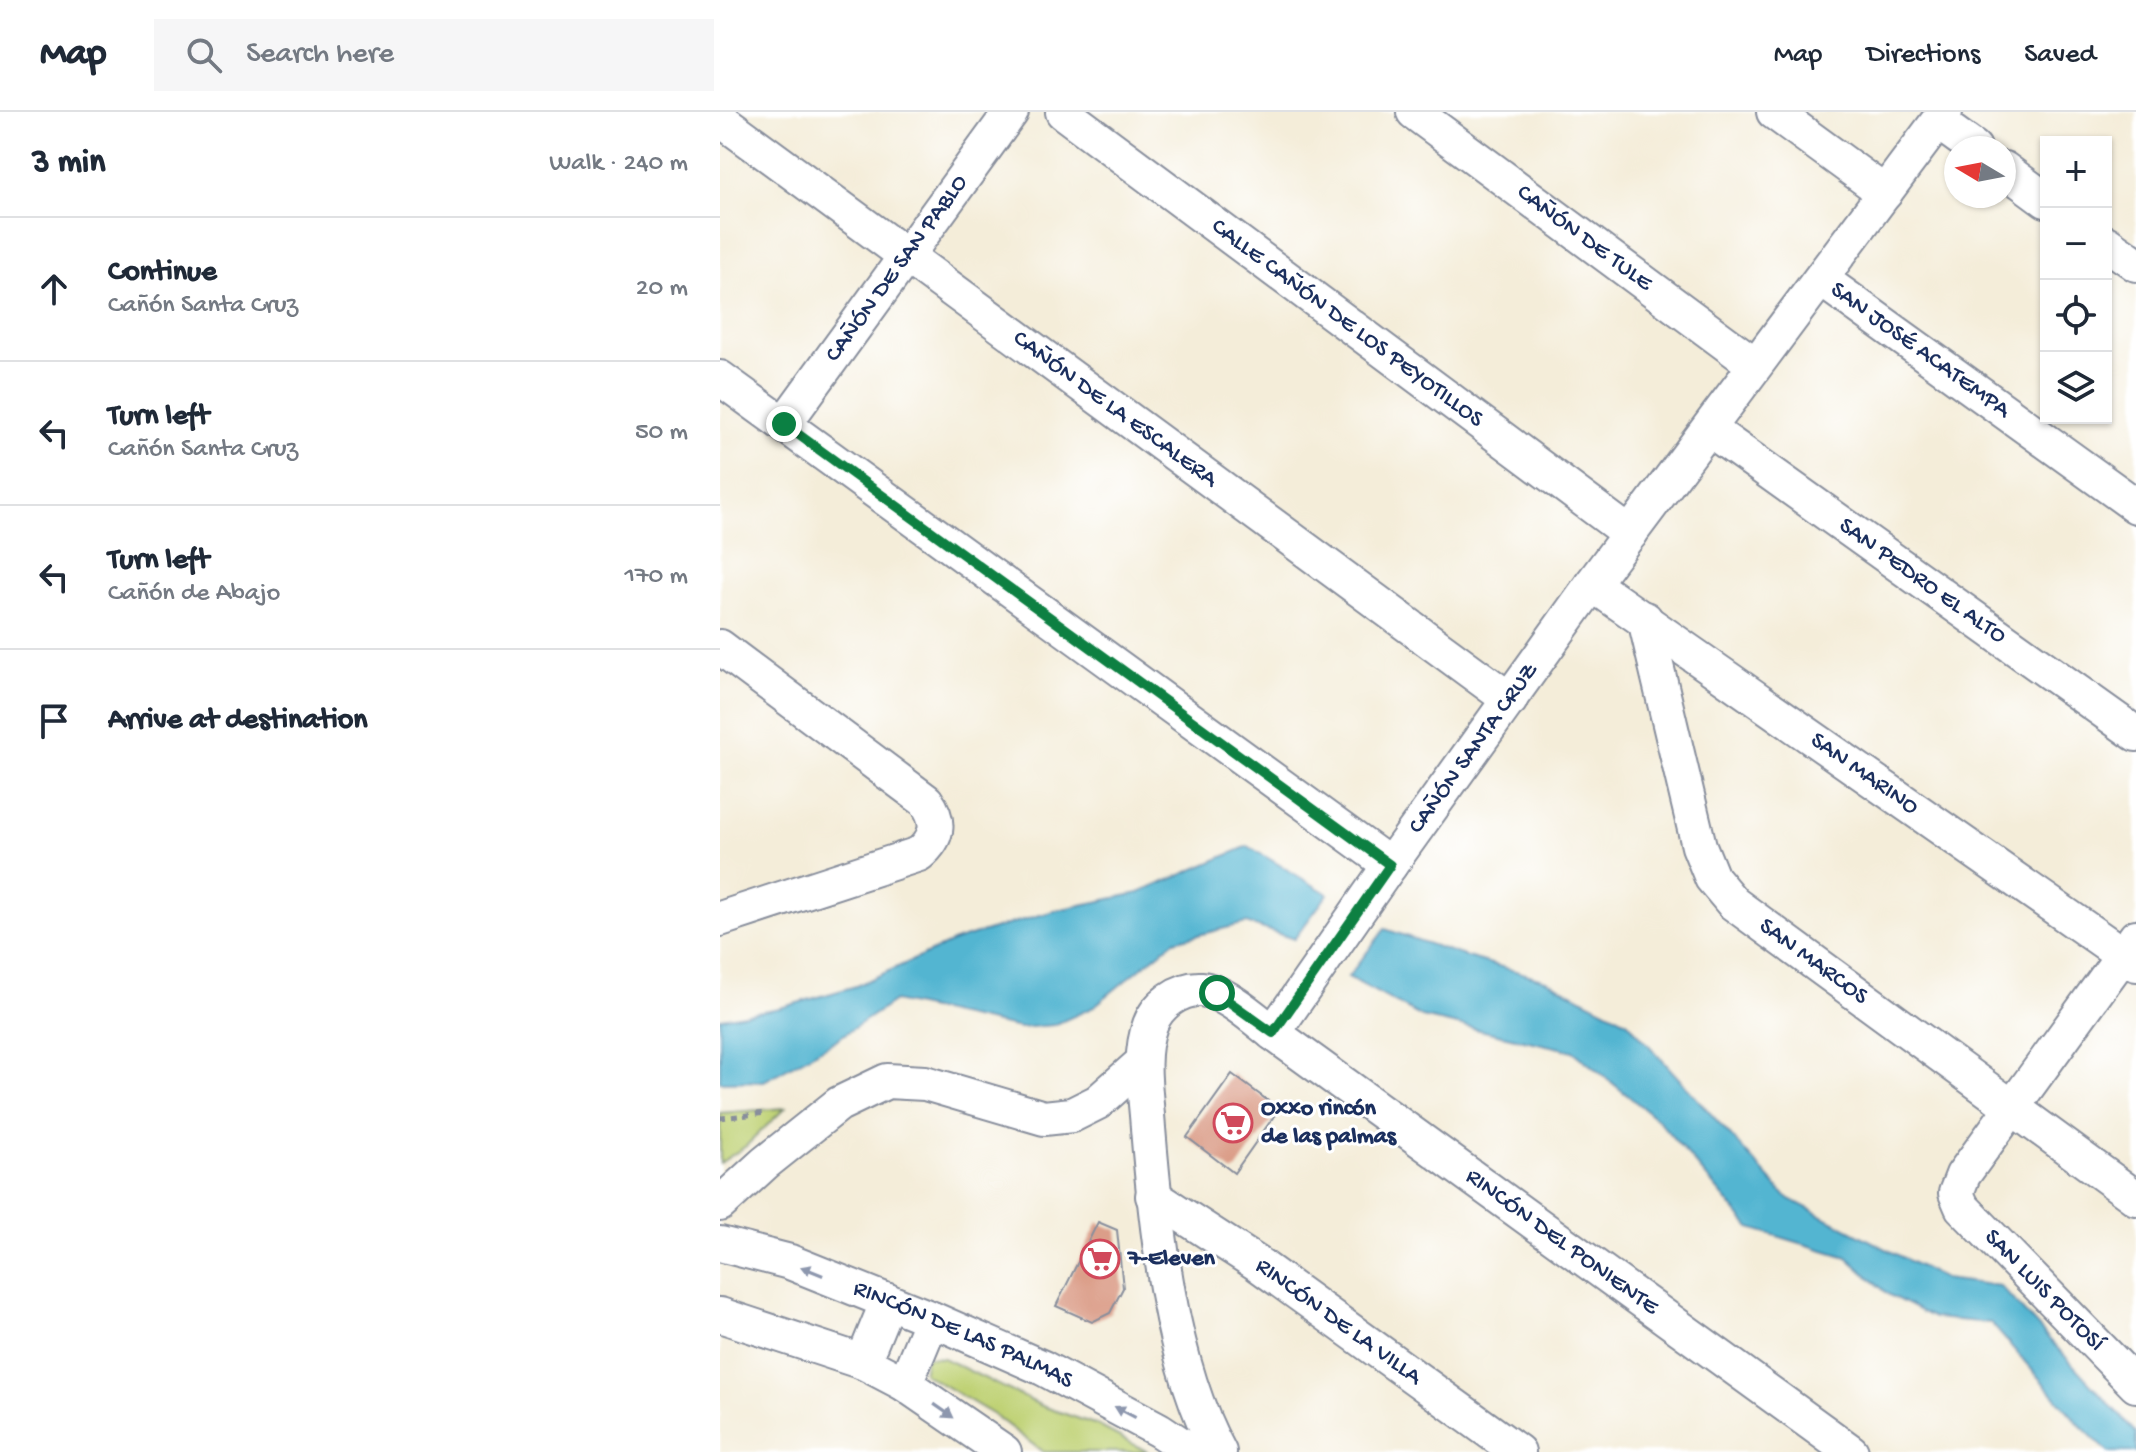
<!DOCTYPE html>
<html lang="en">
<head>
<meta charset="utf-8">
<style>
  :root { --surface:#fff; --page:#f6f6f7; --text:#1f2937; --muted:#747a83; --line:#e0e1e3 }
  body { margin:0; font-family:"Gochi Hand",sans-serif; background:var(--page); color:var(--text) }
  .controls { position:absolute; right:24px; top:24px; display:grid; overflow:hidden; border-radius:0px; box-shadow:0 2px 6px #0004 }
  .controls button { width:72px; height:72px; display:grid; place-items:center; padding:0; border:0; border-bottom:2px solid var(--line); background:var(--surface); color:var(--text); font:40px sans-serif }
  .compass { position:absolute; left:1224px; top:24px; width:72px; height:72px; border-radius:50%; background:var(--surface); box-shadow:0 2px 6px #0004; rotate:280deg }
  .stop { position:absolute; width:24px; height:24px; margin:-18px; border:6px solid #0b8043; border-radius:50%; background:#fff }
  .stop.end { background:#0b8043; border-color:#fff; box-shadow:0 2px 8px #0008 }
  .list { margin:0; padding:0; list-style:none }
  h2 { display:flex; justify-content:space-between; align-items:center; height:104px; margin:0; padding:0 32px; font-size:34px }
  h2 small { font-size:26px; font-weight:400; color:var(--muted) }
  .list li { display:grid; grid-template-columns:52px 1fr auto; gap:24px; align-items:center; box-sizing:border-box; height:144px; padding:0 32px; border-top:2px solid var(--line) }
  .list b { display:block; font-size:30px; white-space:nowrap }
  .list p { margin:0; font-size:26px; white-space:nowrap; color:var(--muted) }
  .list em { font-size:26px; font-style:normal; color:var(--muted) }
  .icon { flex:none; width:44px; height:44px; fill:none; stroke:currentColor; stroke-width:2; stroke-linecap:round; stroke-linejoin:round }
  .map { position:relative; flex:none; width:1416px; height:1340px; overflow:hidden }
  header { display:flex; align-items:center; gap:48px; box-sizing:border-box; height:112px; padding:0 40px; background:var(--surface); border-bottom:2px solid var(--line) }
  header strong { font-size:38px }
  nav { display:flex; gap:44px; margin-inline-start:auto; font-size:28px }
  .search { width:560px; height:72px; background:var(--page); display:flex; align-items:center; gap:20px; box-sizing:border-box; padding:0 28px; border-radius:0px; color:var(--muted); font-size:30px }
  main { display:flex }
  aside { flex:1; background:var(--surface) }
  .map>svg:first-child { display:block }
  .green { fill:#bfd275; stroke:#6d806a; stroke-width:2 }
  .water { fill:#52b5d1; stroke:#367298; stroke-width:2 }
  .building { fill:#db9e89 }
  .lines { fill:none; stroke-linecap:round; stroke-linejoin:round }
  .street-casing { stroke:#888e9c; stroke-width:38 }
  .path { stroke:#888e9c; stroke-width:5; stroke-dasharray:6 6; stroke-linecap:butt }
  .street { stroke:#fff; stroke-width:34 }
  .oneway { fill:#8d97ae }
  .route { stroke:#0b8043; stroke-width:10 }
  .labels { text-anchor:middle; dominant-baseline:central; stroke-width:6; stroke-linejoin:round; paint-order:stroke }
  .street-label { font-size:24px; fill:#1b2f5e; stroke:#fff }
  .poi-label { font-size:24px; font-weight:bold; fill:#1b2f5e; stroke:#fff; text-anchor:start }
</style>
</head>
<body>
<header>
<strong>Map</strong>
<div class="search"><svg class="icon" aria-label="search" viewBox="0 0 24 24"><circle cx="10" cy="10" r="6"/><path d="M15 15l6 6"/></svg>Search here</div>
<nav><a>Map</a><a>Directions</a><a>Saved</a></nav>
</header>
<main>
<aside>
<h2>3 min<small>Walk · 240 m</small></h2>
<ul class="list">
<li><svg class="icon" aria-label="ahead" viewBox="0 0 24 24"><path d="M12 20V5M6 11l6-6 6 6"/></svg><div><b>Continue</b><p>Cañón Santa Cruz</p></div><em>20 m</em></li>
<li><svg class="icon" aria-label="left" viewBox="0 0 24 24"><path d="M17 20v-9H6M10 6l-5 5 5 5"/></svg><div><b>Turn left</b><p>Cañón Santa Cruz</p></div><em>50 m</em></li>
<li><svg class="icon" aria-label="left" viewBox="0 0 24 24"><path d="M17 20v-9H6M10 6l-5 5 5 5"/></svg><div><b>Turn left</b><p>Cañón de Abajo</p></div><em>170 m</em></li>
<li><svg class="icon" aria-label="arrive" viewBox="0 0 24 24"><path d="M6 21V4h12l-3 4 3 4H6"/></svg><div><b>Arrive at destination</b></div></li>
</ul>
</aside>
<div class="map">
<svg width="1416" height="1340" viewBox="0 0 1416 1340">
  <rect width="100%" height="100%" fill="#fff"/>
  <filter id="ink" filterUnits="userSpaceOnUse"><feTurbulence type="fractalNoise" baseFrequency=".0125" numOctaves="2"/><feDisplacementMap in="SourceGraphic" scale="16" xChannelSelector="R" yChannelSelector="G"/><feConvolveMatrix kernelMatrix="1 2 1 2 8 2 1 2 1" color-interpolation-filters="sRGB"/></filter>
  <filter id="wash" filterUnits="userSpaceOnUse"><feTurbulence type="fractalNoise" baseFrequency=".006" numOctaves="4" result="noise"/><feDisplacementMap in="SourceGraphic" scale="32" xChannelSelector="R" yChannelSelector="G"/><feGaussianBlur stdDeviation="1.8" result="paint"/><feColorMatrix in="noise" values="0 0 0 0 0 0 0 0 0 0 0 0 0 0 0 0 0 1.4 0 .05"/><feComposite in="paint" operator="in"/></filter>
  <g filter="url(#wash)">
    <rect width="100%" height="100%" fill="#f4edd9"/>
    <g class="green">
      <polygon points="65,996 26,1034 0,1051 0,1001"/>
      <polygon points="206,1245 223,1246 322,1294 377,1313 428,1340 323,1340 274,1303 203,1261"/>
    </g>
    <g class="water">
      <polygon points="528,734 608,782 574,827 526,811 454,829 372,896 334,913 299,916 174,889 113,930 44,969 0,970 0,906 60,896 136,874 237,828 337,798 419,781"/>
      <polygon points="665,817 744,844 826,868 907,909 1066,1085 1224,1167 1280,1174 1416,1321 1416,1340 1388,1340 1361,1314 1271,1211 1214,1206 1169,1183 1127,1145 1030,1116 938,1008 853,939 702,905 628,865"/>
    </g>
    <g id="blocks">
      <g class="building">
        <polygon points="512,962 559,997 514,1061 467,1025"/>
        <polygon points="378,1110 397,1118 403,1176 390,1201 372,1210 336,1194"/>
      </g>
    </g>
  </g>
  <g filter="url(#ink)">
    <use href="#blocks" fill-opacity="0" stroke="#888e9c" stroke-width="2"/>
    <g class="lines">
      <defs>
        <g id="street">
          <path id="s1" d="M 343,0 L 910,422"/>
          <path id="s2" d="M 694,0 L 1035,253"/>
          <polyline points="1054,0 1165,81"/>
          <path id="s3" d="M 0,7 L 790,588"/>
          <polyline points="1218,10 1254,36"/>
          <polyline points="1284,57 1326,88"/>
          <polyline points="1386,131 1416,152"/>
          <path id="s4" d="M 1101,167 L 1416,394"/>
          <polyline points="0,266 670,753"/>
          <path id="s5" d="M 64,312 L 291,0"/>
          <path id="s6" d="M 989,317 L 1416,622"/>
          <path id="s7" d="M 872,472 L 1416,852"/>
          <path id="s8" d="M 925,507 L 979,734 L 992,766 L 1013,791 L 1416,1086"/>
          <path d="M 0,535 L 206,689 C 221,710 218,726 199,742 L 0,807"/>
          <path id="s9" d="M 1416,825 L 1243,1063 L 1236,1081 L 1242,1095 L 1416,1273"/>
          <path id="s10" d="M 553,921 L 670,753 L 872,472 L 1225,0"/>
          <path id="s11" d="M 433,1084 L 538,1152 L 798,1340"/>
          <polyline points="0,1092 45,1051 119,992 167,969 205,971 324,1006 352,1003 378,990 423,950"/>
          <path id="s12" d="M 0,1132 L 70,1150 L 212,1207 L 323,1256 L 439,1318 L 472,1340"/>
          <polyline points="0,1203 143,1250 185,1272 284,1340"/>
          <polyline points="143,1250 168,1189"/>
          <polyline points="185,1272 212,1207"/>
          <path id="s13" d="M 499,1340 C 450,1252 436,1115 428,1016 C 426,982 418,945 430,913 C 437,893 460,876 481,877 C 504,879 535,907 553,921 L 1131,1340"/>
        </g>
      </defs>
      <use href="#street" class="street-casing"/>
      <polyline class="path" points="0,1006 47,1001"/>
      <use href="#street" class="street"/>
    </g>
    <defs><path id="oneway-solid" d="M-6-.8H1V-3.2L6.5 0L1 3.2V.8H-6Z" transform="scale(2)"/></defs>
    <g class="oneway">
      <use href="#oneway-solid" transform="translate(92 1159) rotate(-158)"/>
      <use href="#oneway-solid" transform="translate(224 1299) rotate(35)"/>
      <use href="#oneway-solid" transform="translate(405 1300) rotate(-152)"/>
    </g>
  </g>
  <g class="lines" filter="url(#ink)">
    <polyline class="route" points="64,312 670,753 553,921 497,881"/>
  </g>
  <defs>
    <symbol id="supermarket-ring" viewBox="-11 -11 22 22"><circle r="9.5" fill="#fff" stroke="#d1495b" stroke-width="1.5"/><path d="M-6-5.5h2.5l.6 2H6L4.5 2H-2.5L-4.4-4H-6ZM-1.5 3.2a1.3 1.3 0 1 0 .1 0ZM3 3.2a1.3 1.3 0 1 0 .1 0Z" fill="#d1495b"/></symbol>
  </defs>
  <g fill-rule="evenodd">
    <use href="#supermarket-ring" x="491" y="989" width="44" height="44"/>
    <use href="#supermarket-ring" x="358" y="1125" width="44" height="44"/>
  </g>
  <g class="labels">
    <g class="street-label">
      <text stroke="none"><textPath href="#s2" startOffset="212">CAÑÓN DE TULE</textPath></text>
      <text stroke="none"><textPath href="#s5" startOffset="192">CAÑÓN DE SAN PABLO</textPath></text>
      <text stroke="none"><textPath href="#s1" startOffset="354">CALLE CAÑÓN DE LOS PEYOTILLOS</textPath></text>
      <text stroke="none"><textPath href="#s4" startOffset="122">SAN JOSÉ ACATEMPA</textPath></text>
      <text stroke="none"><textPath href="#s3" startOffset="490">CAÑÓN DE LA ESCALERA</textPath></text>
      <text stroke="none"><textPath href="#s6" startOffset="262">SAN PEDRO EL ALTO</textPath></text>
      <text stroke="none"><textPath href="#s10" startOffset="348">CAÑÓN SANTA CRUZ</textPath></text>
      <text stroke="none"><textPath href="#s7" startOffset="332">SAN MARINO</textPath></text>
      <text stroke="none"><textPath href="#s8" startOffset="400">SAN MARCOS</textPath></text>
      <text stroke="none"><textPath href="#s13" startOffset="946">RINCÓN DEL PONIENTE</textPath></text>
      <text stroke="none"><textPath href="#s9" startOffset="446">SAN LUIS POTOSÍ</textPath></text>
      <text stroke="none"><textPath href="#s11" startOffset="224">RINCÓN DE LA VILLA</textPath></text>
      <text stroke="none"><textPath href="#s12" startOffset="260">RINCÓN DE LAS PALMAS</textPath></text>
    </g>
    <g class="poi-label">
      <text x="541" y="997">Oxxo rincón<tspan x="541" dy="28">de las palmas</tspan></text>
      <text x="408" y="1147">7-Eleven</text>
    </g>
  </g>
</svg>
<div class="controls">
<button>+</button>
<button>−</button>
<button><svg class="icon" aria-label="locate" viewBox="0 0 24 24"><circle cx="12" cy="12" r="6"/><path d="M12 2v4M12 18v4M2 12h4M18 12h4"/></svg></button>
<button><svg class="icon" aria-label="layers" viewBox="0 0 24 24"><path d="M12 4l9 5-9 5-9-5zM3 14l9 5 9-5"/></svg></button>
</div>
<svg class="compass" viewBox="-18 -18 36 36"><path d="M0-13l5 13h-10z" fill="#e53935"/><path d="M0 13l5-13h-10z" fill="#747a83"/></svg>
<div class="stop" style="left:497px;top:881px"></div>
<div class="stop end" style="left:64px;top:312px"></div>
</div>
</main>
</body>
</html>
